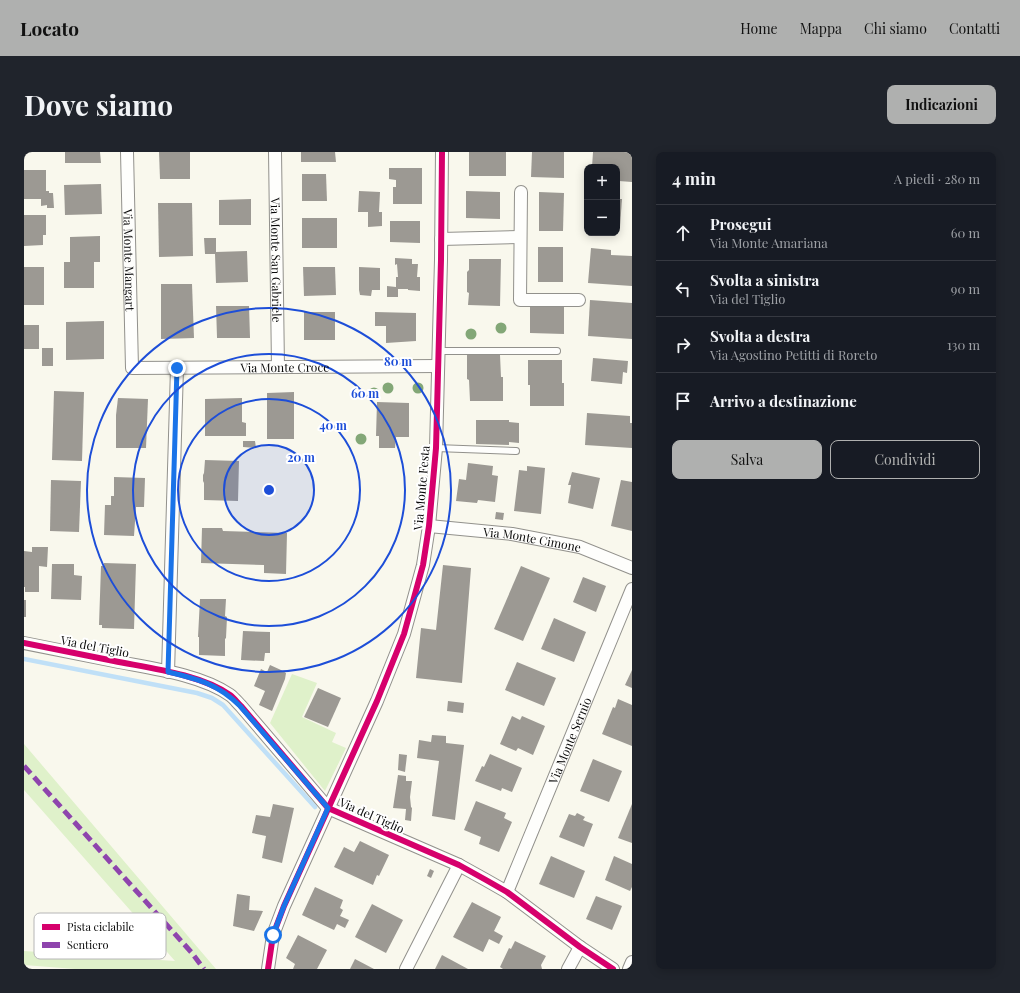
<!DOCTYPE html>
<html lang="it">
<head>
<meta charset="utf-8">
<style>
  :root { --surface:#171b24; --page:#20242c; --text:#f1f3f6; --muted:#9ea1a6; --line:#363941; --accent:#afb0af }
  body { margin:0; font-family:"Playfair Display",serif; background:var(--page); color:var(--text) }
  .controls { position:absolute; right:12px; top:12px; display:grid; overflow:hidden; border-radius:8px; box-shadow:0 2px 10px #0003 }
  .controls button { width:36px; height:36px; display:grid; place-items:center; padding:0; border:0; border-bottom:1px solid var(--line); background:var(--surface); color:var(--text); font:20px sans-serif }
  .stop { position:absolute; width:12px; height:12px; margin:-9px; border:3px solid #1a73e8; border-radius:50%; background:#fff }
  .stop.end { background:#1a73e8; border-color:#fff; box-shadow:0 1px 4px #0008 }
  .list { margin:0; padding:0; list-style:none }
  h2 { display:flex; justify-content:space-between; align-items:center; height:52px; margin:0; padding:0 16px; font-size:17px }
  h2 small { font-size:13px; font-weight:400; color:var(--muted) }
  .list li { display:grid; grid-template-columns:26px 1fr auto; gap:12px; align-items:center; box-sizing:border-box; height:56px; padding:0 16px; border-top:1px solid var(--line) }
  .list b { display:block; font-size:15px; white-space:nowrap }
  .list p { margin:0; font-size:13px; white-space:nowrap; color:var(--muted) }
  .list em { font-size:13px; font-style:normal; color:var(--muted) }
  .actions { display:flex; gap:8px; padding:12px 16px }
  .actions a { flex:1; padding:9px 0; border:1px solid var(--accent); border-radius:8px; text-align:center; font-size:14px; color:var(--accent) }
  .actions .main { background:var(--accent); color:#111 }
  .icon { flex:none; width:22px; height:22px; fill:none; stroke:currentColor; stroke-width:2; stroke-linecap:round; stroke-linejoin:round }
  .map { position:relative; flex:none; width:608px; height:817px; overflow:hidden; border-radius:8px }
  header { display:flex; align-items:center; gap:24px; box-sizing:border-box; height:56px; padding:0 20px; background:var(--accent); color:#111 }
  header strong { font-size:19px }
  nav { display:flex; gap:22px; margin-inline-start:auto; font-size:14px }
  .intro { display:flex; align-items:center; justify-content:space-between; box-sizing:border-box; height:96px; padding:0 24px }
  h1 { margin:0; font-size:28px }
  .button { padding:10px 18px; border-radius:8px; background:var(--accent); color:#111; font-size:14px; font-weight:700 }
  main { display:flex; gap:24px; padding:0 24px }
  aside { flex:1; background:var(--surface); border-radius:8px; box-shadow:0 2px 10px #0003 }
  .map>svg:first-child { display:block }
  .green { fill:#dff1ca }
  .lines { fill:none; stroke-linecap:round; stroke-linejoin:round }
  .stream { stroke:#c0e0f7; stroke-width:4.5 }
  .building { fill:#9c9993 }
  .service-casing { stroke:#92918c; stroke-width:8 }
  .minor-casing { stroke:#92918c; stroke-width:14 }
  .service { stroke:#fefefc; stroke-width:6 }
  .minor { stroke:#fefefc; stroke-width:12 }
  .quiet { stroke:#8e44ad; stroke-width:5; stroke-dasharray:10 5; stroke-linecap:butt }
  .cycleway-casing { stroke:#fff; stroke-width:8 }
  .cycleway { stroke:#d6006c; stroke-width:6 }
  .tree { fill:#83a777 }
  .route { stroke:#1a73e8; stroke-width:5 }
  .ring { fill:none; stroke:#1d4ed8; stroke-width:2 }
  .labels { text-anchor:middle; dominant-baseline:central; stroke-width:4; stroke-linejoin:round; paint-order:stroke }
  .street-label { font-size:12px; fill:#0a0a0a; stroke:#fff }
  .key { fill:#fff; stroke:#b6b6b6; stroke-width:1 }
  .key-label { font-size:11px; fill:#0a0a0a }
  .centre { fill:#1d4ed8; stroke:#fff; stroke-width:2 }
  .ring-label { font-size:12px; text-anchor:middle; font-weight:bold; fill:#1d4ed8; stroke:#fff; stroke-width:4; stroke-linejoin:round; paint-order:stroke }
</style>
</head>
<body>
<header>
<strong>Locato</strong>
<nav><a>Home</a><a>Mappa</a><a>Chi siamo</a><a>Contatti</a></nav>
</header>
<div class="intro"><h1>Dove siamo</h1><a class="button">Indicazioni</a></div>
<main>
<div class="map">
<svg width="608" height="817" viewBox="0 0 608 817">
  <rect width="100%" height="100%" fill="#f9f8ed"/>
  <g class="green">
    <polygon points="268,522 293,531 278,565 312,581 308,590 322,596 301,639 246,571"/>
    <polygon points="0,592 192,817 51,817 0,813 0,799 151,809 0,638"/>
  </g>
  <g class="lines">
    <polyline class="stream" points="0,507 173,541 188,546 199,553 291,655"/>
  </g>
  <g class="building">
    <polygon points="41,0 76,0 77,11 41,11"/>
    <polygon points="135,0 166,0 166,27 136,27"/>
    <polygon points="277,0 311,0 312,10 277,10"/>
    <rect x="445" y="0" width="37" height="24"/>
    <polygon points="508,0 540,0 540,26 507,25"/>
    <polygon points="569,0 608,0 608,30 595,29 595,33 593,33 593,15 568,15"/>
    <polygon points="365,16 398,16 398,52 369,52 369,35 372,35 372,28 365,27"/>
    <polygon points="0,18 22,18 22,39 25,39 25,41 29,41 30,56 23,56 23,53 17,54 17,47 0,47"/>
    <polygon points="278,22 302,22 303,49 278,49"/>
    <polygon points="77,32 78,62 41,63 40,33"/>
    <polygon points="335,39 356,40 355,60 358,60 358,74 344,75 344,60 334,60"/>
    <polygon points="442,39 476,40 476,67 442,66"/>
    <polygon points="515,40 540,41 539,79 515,79"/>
    <polygon points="227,47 227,73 195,73 195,48"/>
    <polygon points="593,47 598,47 596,75 593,75"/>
    <polygon points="134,51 168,51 169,104 135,105"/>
    <polygon points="0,63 22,63 22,83 19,83 19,93 0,94"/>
    <rect x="278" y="66" width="35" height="30"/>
    <polygon points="366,69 396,69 396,91 366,90"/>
    <polygon points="76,84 76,110 70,110 70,136 40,136 40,110 46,110 46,85"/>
    <polygon points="180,86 192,86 192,100 223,99 224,130 192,131 191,102 181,102"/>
    <rect x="514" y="95" width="25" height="35"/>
    <polygon points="567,96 587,98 587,103 608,104 608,134 564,131"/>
    <polygon points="371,106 388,107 388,112 394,112 393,125 396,125 396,139 384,138 384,137 374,137 374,145 363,145 363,134 372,135 372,125 374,125 373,112 371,113"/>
    <polygon points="445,107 477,107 476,154 444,153 445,141 443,140 443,120 445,118"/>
    <rect x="0" y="115" width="20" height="38"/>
    <polygon points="279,115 311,115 312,143 280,144"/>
    <polygon points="335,115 356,116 356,138 348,138 347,144 336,143 335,138"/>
    <polygon points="137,132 168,132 170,186 137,187"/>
    <polygon points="506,148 540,149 540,182 506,181"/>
    <polygon points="566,148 608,151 608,187 564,184"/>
    <polygon points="192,154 225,154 226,186 193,186"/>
    <rect x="280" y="160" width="31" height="28"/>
    <polygon points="351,160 392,161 392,189 362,191 362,174 351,174"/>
    <polygon points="80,169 80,207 42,208 42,170"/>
    <rect x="0" y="173" width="15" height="24"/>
    <rect x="18" y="196" width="11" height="18"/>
    <polygon points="443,203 476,203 477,225 479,225 479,249 446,249 445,228 443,227"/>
    <polygon points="569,206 604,209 603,221 599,220 598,232 567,229"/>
    <polygon points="504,208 538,208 538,231 540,231 540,254 506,254 506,233 504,233"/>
    <polygon points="30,239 60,240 58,309 28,308"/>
    <polygon points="270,240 270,287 243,287 243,241"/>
    <polygon points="94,246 124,247 122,296 92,296 92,263"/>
    <polygon points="218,246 218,270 222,271 222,284 181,284 181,247"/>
    <polygon points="353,250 385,251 385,285 372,285 371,296 355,296 355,284 352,284"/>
    <polygon points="563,261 606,264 606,271 608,271 608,296 561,293"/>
    <polygon points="452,268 485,268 485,270 495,271 495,291 485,290 485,293 452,292"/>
    <polygon points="219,289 231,289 232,296 219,295"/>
    <polygon points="181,308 215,309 214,349 180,348 180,331 179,329 179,323 180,321"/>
    <polygon points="444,311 469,314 468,323 474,324 471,350 454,348 453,351 432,349 435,327 442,328"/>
    <polygon points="503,314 521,316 517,362 490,359 495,318 503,319"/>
    <polygon points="548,320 576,326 569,357 544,351 547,333 544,333"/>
    <polygon points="90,325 121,326 120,355 112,355 110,384 80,383 81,353 87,353 87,344 90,344"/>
    <polygon points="27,328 57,329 55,380 26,379"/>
    <polygon points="597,328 608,330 608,379 587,374"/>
    <polygon points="472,360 480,361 479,368 471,367"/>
    <polygon points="178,376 198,376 199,379 263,381 262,422 240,421 240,413 177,411"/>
    <polygon points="8,395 24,395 23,415 15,414 15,440 1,440 1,435 0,435 0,399 8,400"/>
    <polygon points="80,411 112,412 110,477 78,476 78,473 75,473 77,414 80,414"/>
    <polygon points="28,412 50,412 50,423 58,424 57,448 27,447"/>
    <polygon points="419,413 447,416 438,531 392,526 397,476 412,478"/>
    <polygon points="497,414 526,426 499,489 470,477"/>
    <polygon points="559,425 582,434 572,460 549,450"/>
    <polygon points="176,447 202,447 201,464 203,465 202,486 201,487 201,504 175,503 175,485 174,485"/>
    <rect x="0" y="448" width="2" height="17"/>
    <polygon points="530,466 562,480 550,510 517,497"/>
    <polygon points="219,479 246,480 246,501 241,501 240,509 217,508"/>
    <polygon points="493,510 532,526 520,554 481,538"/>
    <polygon points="246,513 257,518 262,521 261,527 248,559 235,553 241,539 230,534 237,517 243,520"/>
    <polygon points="608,518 608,536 601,533"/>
    <polygon points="294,536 317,546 304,575 280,565"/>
    <polygon points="594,547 608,553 608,594 578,582 589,555 591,556"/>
    <polygon points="424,549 440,551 439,561 423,559"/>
    <polygon points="488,564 496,568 498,564 521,574 509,603 494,596 492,599 476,592"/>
    <polygon points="408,583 422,584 422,591 440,593 431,668 408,664 415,609 393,606 395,588 407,590"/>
    <polygon points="375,602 383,603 381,620 374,618"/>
    <polygon points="466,602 498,616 488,640 478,636 477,639 451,629 458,614 460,615"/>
    <polygon points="569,607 598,619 585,650 556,639"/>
    <polygon points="374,623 382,624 382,629 388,629 386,645 387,655 388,656 387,669 381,668 382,657 369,656"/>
    <polygon points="452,649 482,661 480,666 488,670 475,700 455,692 457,685 440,678"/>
    <polygon points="249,652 270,656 258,711 238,706 242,684 228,681 232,663 246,665"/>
    <polygon points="608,652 608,691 594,686"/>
    <polygon points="553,661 561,665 559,668 569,672 560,695 535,685 545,662 551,664"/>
    <polygon points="336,689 365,703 355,724 353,723 349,733 310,715 320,695 330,700"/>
    <polygon points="527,704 561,719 550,746 515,732"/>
    <polygon points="590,704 608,712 608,735 606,739 581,728"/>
    <polygon points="406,717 410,719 407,726 403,724"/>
    <polygon points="291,735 319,748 316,756 319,758 316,764 325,768 321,776 313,772 310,778 278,763"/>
    <polygon points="213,742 226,744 225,758 239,759 230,779 209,774"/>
    <polygon points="572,744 598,754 588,778 562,767"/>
    <polygon points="448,750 477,765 470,779 479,784 475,792 465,787 459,800 429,785"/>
    <polygon points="348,752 379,768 362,801 331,785"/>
    <polygon points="274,783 303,798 293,817 269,817 271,812 262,806"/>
    <polygon points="491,789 522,804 517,813 518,817 479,817 476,815 485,796 487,797"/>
    <polygon points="418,803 444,817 411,817"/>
    <polygon points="331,807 350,817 326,817"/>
  </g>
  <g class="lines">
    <defs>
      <g id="service">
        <polyline points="415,199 533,199"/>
        <polyline points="412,296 492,299"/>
      </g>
      <g id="minor">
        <path id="s1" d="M 103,0 L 108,216 L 414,214"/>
        <path id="s2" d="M 251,0 L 254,215"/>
        <polyline points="497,40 496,148 555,148"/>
        <polyline points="417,87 496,85"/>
        <path id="s3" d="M 405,374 L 488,382 L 556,395 L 608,416"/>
        <path d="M 0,491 C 30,497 60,503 90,509 C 125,516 176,522 206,543 C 210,546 213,550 217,554 L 304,656 L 435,713 L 462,728 L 483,740 L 556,795 L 589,817"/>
        <polyline points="144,520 153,216"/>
        <path id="s4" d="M 483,740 L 608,437"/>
        <polyline points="244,817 249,783 260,754 353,549 380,482 399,413 405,374 412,296 417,108 418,0"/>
        <polyline points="382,817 435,713"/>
        <polyline points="544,817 556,795"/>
        <polyline points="605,817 608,810"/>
      </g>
    </defs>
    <use href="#service" class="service-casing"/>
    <use href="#minor" class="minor-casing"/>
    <use href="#service" class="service"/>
    <use href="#minor" class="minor"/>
    <polyline class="quiet" points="0,614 168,801 180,817"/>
    <defs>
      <g id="cycleway">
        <path d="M 0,491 C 30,497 60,503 90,509 C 125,516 176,522 206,543 C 210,546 213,550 217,554 L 304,656 L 435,713 L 462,728 L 483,740 L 556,795 L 589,817"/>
        <polyline points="244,817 249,783 260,754 353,549 380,482 399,413 405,374 412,296 417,108 418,0"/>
      </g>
    </defs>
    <use href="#cycleway" class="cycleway-casing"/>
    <use href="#cycleway" class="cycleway"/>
  </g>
  <g class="tree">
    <circle cx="477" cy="176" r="5.5"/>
    <circle cx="447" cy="182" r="5.5"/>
    <circle cx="364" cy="236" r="5.5"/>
    <circle cx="394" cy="236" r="5.5"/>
    <circle cx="350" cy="241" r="5.5"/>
    <circle cx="337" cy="287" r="5.5"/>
  </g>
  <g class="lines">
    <path class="route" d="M 153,216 L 144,520 C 174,527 194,532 216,554 L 304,656 L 260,754 L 249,783"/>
  </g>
  <circle cx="245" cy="338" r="45" fill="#1d4ed8" fill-opacity=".12"/>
  <g class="ring">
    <circle cx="245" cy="338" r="45"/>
    <circle cx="245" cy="338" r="91"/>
    <circle cx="245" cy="338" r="136"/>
    <circle cx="245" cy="338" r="182"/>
  </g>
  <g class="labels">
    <g class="street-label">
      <text stroke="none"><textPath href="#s1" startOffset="108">Via Monte Mangart</textPath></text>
      <text stroke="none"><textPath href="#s2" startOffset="108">Via Monte San Gabriele</textPath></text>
      <text stroke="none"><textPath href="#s1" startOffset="369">Via Monte Croce</textPath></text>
      <text transform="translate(397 336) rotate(-85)">Via Monte Festa</text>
      <text stroke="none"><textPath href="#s3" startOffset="104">Via Monte Cimone</textPath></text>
      <text transform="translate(71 494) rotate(11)">Via del Tiglio</text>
      <text stroke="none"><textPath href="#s4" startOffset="164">Via Monte Sernio</textPath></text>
      <text transform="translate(348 663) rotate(24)">Via del Tiglio</text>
    </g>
  </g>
  <rect x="10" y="761" width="132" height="46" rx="6" class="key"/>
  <rect x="18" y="772" width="18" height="6" fill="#d6006c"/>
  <rect x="18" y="790" width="18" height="6" fill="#8e44ad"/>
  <g class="key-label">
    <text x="43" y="779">Pista ciclabile</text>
    <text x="43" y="797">Sentiero</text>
  </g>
  <circle cx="245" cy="338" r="6" class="centre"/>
  <g class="ring-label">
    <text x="374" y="214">80 m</text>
    <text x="341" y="246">60 m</text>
    <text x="309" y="278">40 m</text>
    <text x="277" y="310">20 m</text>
  </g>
</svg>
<div class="controls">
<button>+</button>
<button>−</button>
</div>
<div class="stop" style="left:249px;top:783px"></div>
<div class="stop end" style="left:153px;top:216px"></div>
</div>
<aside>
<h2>4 min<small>A piedi · 280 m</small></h2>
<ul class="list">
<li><svg class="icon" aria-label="ahead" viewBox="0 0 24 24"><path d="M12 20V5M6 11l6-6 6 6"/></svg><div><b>Prosegui</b><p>Via Monte Amariana</p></div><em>60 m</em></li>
<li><svg class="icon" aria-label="left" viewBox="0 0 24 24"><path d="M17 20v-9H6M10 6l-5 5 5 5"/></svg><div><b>Svolta a sinistra</b><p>Via del Tiglio</p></div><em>90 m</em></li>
<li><svg class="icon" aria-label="right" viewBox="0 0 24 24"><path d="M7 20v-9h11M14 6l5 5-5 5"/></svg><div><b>Svolta a destra</b><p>Via Agostino Petitti di Roreto</p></div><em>130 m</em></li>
<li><svg class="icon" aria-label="arrive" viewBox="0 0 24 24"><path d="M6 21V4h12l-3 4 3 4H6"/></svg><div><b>Arrivo a destinazione</b></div></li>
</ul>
<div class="actions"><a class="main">Salva</a><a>Condividi</a></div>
</aside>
</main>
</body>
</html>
